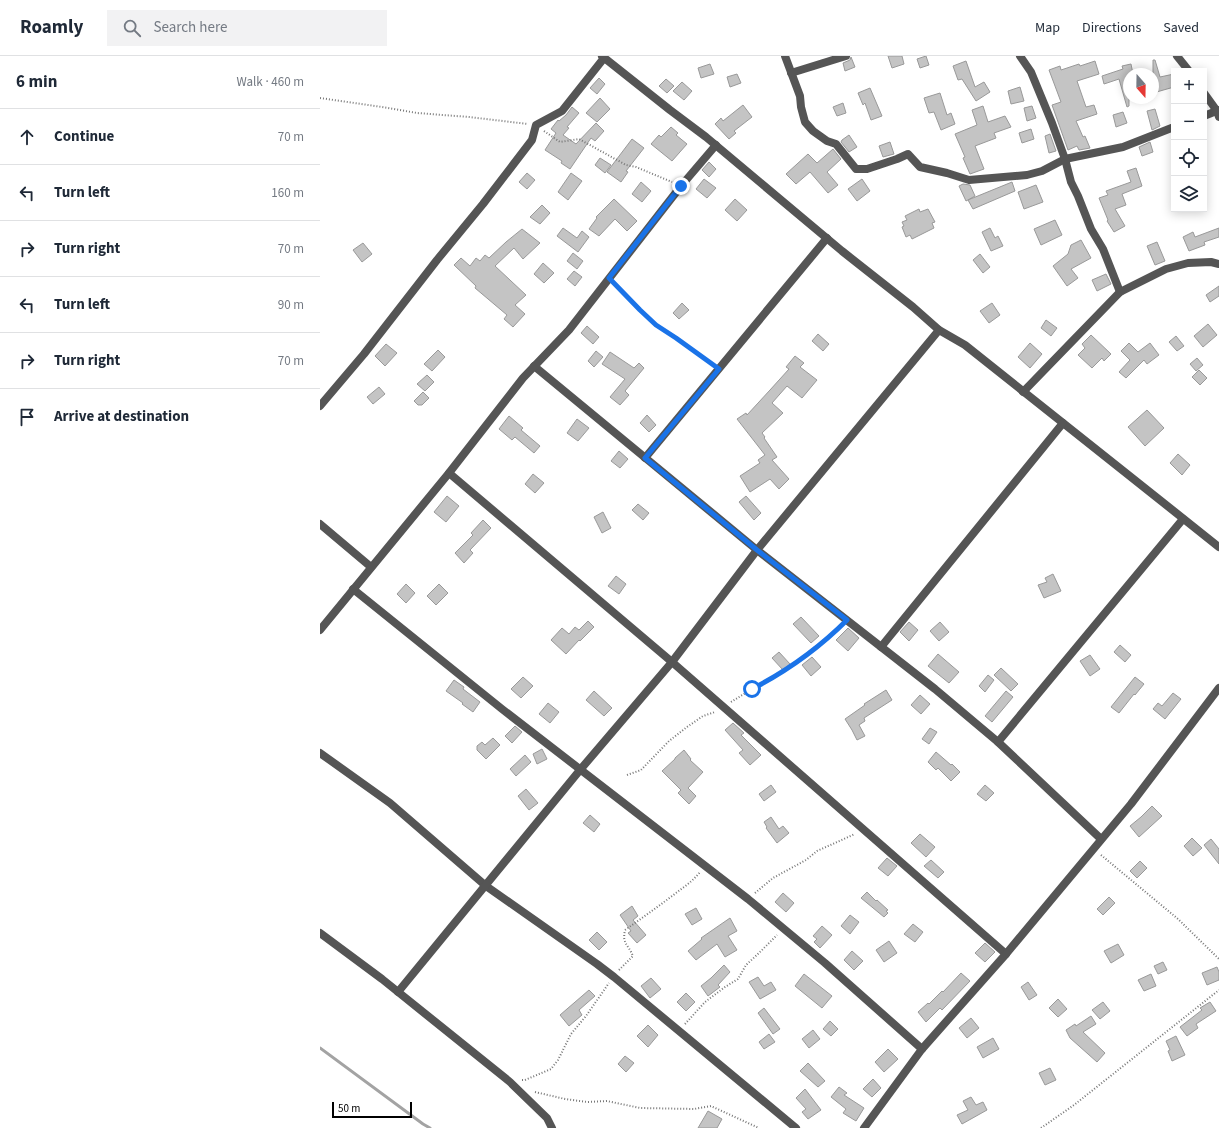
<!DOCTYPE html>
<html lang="en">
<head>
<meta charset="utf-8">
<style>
  :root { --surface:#fff; --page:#f2f2f3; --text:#1f2937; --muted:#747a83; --line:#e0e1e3 }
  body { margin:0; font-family:"Source Sans 3",sans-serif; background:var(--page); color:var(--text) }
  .controls { position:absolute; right:12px; top:12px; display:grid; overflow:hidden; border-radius:0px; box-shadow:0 2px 10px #0003 }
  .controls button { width:36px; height:36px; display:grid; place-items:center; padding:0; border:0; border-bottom:1px solid var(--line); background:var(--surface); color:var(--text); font:20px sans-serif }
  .compass { position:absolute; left:803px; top:12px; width:36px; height:36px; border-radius:50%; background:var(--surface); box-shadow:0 2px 10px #0003; rotate:160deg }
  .scale { position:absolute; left:12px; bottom:10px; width:80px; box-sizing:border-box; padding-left:4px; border:2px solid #000; border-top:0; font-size:11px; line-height:14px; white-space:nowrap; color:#000; -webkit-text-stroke:3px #fff; paint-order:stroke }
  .stop { position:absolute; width:12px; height:12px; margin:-9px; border:3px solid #1a73e8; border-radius:50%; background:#fff }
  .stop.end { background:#1a73e8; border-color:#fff; box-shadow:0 1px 4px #0008 }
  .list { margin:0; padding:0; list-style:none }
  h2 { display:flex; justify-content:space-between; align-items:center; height:52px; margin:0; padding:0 16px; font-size:17px }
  h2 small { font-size:13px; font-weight:400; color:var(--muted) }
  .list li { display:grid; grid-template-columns:26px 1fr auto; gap:12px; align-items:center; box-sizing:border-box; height:56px; padding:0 16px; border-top:1px solid var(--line) }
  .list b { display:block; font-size:15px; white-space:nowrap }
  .list em { font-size:13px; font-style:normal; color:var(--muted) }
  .icon { flex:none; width:22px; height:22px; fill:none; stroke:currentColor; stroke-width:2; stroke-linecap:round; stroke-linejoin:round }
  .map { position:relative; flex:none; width:899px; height:1072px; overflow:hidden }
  header { display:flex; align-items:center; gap:24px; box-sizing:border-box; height:56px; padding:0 20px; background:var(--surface); border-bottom:1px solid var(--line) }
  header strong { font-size:19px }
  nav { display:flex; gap:22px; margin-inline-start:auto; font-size:14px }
  .search { width:280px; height:36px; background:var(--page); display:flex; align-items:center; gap:10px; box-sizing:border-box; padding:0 14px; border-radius:0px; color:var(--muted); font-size:15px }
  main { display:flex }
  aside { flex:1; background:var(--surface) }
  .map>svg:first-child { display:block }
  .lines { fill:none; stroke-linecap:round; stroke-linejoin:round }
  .stream { stroke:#a3a3a3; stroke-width:3 }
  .building { fill:#c4c4c4; stroke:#999 }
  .path { stroke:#777; stroke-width:2; stroke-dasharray:1 2; stroke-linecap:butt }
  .street { stroke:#555; stroke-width:8 }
  .route { stroke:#1a73e8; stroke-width:5 }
</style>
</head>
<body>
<header>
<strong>Roamly</strong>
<div class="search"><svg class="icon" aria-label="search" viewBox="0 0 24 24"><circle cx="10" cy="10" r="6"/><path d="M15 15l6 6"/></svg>Search here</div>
<nav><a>Map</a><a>Directions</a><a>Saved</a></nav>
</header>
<main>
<aside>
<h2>6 min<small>Walk · 460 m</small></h2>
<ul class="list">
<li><svg class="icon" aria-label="ahead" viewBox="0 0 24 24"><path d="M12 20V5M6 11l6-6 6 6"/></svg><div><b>Continue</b></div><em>70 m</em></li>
<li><svg class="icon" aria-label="left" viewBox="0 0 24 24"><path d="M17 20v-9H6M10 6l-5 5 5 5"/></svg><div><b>Turn left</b></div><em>160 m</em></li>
<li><svg class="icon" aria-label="right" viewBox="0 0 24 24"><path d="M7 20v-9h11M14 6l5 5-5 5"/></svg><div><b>Turn right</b></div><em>70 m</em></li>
<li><svg class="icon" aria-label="left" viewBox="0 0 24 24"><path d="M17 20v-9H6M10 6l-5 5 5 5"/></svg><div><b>Turn left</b></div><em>90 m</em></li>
<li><svg class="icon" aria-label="right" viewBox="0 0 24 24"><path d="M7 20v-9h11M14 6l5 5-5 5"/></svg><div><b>Turn right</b></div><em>70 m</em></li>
<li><svg class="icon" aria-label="arrive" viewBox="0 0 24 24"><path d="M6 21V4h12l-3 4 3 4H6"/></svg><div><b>Arrive at destination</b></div></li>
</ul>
</aside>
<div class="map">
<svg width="899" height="1072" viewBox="0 0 899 1072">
  <rect width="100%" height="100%" fill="#fff"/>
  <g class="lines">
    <polyline class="stream" points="0,992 103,1068 110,1072"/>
  </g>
  <g class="building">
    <polygon points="568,0 582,0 584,8 572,12"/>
    <polygon points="606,0 609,9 600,12 597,3"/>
    <polygon points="531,1 535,11 525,15 523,7 530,4"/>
    <polygon points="833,4 835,4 840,21 854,18 854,31 833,37"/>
    <polygon points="646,5 655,31 664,26 670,36 656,45 642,23 638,24 633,10"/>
    <polygon points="775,5 779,18 757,25 766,51 774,49 777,58 756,65 763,81 765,80 770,92 759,94 757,90 748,94 732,49 741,46 729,14 740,10 741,14 759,8 760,10"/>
    <polygon points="390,8 394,18 381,22 378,12"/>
    <polygon points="811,8 813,18 809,18 809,50 807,51 799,23 784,28 782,20 803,13 802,10"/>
    <polygon points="417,18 421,27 410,31 407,21"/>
    <polygon points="279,22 285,28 277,38 270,32"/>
    <polygon points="346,23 354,30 347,37 339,30"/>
    <polygon points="362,26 372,35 364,44 353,35"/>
    <polygon points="700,31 704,45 691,48 688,35"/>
    <polygon points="550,32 562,60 551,64 545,47 543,49 538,37"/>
    <polygon points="620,37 627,59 631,57 635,68 621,74 614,56 609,57 604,42"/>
    <polygon points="280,42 290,53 277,66 266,57"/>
    <polygon points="523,47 526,57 517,60 513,51"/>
    <polygon points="423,49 432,61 414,75 416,77 409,83 395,68 401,62 403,65"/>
    <polygon points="663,50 668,66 685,60 691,71 674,77 676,82 655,90 664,113 650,118 643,102 645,101 635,78 657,69 652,54"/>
    <polygon points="712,50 716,62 707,65 704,52"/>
    <polygon points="252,51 259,57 247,71 249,72 243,79 256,88 276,67 284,75 275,85 271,82 250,113 241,107 242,105 225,94 236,77 231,73 238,64 239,65 246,59"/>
    <polygon points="835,53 840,70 832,74 827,55"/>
    <polygon points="803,56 807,67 796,71 793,59"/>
    <polygon points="351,71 358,77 356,79 367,88 352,105 331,88 339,79 341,81"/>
    <polygon points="711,73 714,83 702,87 699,77"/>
    <polygon points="730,78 736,95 729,97 725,80"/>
    <polygon points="529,79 537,91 529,96 521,86 522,84"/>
    <polygon points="312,83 324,92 306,115 308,116 301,126 287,116"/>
    <polygon points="570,86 574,98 563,101 559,90"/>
    <polygon points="830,86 833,96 822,100 819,91"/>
    <polygon points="513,93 521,103 507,116 518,129 508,137 490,116 476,128 466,118 488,98 497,107"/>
    <polygon points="280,102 291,109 285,117 275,109"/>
    <polygon points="389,106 396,113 389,121 382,114"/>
    <polygon points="816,112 822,130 802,138 806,149 795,153 805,170 794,176 787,165 788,164 779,142 788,139 786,135 811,126 807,115"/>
    <polygon points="207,117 215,124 207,133 199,126"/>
    <polygon points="251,117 262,125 248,144 238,136"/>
    <polygon points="384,123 396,132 387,142 376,133"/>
    <polygon points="542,123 550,135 537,145 528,133"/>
    <polygon points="321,126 331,135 322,146 312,138"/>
    <polygon points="692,126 695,135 653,153 648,144"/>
    <polygon points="643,128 650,129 655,140 646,145 639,130"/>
    <polygon points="716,129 723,146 704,153 698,136"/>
    <polygon points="294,143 317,165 307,175 295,163 279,180 269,173 277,162 276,161"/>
    <polygon points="415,143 427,154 417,165 405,154"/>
    <polygon points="222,149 230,157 220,168 210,161"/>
    <polygon points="599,153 600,156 608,153 615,166 612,167 614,172 592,183 590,179 586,181 582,171 584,170 582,166 587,164 585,160"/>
    <polygon points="735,164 742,179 721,189 714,173"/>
    <polygon points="243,172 257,182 262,175 269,181 258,196 237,180"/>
    <polygon points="670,172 675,182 678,180 683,190 671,195 662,176"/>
    <polygon points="899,172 899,181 884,186 885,189 869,195 863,181 873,176 875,181"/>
    <polygon points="202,173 220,187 203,203 194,192 175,210 206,239 195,249 205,258 193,271 184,263 187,259 155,232 156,230 134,209 141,202 150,210 156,202 160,205 165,199 169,202 186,186"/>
    <polygon points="761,184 771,202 751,213 758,222 747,230 733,210 748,198 751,189"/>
    <polygon points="837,186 845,205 835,209 827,190"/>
    <polygon points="43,187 52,198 42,206 33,194"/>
    <polygon points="253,197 263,205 257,213 247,205"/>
    <polygon points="660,198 670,211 663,217 653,204"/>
    <polygon points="223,207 234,217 224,227 214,218"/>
    <polygon points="254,215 262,221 255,230 247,223"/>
    <polygon points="786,218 791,228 777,235 772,224"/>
    <polygon points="899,230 899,240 890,246 886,239"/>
    <polygon points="362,247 369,254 359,263 353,257"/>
    <polygon points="672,247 680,259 669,267 660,255"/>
    <polygon points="726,264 737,272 731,280 721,272"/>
    <polygon points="888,268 897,279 883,291 874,280"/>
    <polygon points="267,270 279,281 273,288 261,277"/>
    <polygon points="498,278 509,288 503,295 492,285"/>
    <polygon points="771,279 791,298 784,305 782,302 772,312 758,299 765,292 762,288"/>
    <polygon points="856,280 864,290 857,295 849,286"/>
    <polygon points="710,287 722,298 710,312 698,301"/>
    <polygon points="809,287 818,296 830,287 839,299 827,308 824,304 806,322 799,316 810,304 801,295"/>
    <polygon points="66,288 77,297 65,310 55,300"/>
    <polygon points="118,294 125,301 112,315 104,308"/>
    <polygon points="276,295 283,301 274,311 268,305"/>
    <polygon points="290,296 314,312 319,307 324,312 305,335 309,339 300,349 290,341 305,323 282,308"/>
    <polygon points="475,300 484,307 480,311 497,324 482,342 467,330 452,347 463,357 442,377 445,381 444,382 457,401 452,404 469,423 459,433 450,423 430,436 420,420 440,407 438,404 445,399 417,363 426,357 427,359 450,334 469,313 466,311"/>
    <polygon points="877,302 883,309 876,315 870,308"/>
    <polygon points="879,314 887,322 880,329 872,321"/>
    <polygon points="107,319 114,326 105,335 97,328"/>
    <polygon points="59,331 65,338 53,348 47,341"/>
    <polygon points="103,336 109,342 102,349 98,349 94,345"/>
    <polygon points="827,354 844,372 825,390 808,371"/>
    <polygon points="327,359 336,369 329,376 320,367"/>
    <polygon points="189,360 203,372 201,374 220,390 214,397 195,381 192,384 179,373"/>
    <polygon points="257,363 269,372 258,385 247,377"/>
    <polygon points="299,395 308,403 300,412 291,405"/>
    <polygon points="858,398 870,409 862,419 850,407"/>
    <polygon points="213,418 224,427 215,437 205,428"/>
    <polygon points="127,440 139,450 126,466 114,456"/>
    <polygon points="426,440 441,457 434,464 419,446"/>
    <polygon points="318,448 329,457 323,464 312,454"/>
    <polygon points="283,456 291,472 282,477 274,461"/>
    <polygon points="163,464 171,472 150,494 153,497 144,507 135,497 153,479 151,477"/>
    <polygon points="733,518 741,535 724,542 718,529 727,526 725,522"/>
    <polygon points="296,520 306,528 299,538 288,530"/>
    <polygon points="86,528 95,537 86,547 77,538"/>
    <polygon points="119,528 128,537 116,549 107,540"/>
    <polygon points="481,561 499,580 491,587 473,568"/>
    <polygon points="268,565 274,571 260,585 259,584 246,598 231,584 242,572 249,578 255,571 259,574"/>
    <polygon points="589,566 598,574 589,585 580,576"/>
    <polygon points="620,566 629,576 619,585 610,575"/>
    <polygon points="528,572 539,582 528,595 516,584"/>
    <polygon points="800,589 811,599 805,606 794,596"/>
    <polygon points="459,596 470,608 463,614 452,602"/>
    <polygon points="618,598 639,616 629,627 608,610"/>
    <polygon points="770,599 780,613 770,620 760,605"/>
    <polygon points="492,601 501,611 491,620 482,609"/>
    <polygon points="681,612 698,628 691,635 674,619"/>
    <polygon points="668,619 674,624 665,636 659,630"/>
    <polygon points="203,621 213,630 201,642 191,633"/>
    <polygon points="815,621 824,628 815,639 814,638 799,657 791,651"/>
    <polygon points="134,624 144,631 143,633 160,646 153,656 142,648 143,647 126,635"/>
    <polygon points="566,634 572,644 544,662 545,665 539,669 545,680 537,684 532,674 525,663 545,649 544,648"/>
    <polygon points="274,635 292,652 284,660 266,644"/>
    <polygon points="686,635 693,641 672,666 665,660"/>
    <polygon points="853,637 861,643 845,663 833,653 838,647 842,650"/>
    <polygon points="600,639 610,648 601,658 591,649"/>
    <polygon points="228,647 239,656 230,667 219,658"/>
    <polygon points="413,667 424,677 421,679 441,699 430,709 419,697 423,694 405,674"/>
    <polygon points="195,670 202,676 192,687 185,680"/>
    <polygon points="610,672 617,676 609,688 602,683"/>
    <polygon points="173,682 180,689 166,703 157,694 157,690 162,686 165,689"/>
    <polygon points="222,693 227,703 217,708 213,698"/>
    <polygon points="364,694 371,703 370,704 383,716 368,732 376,740 369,748 358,737 361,734 342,715 355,703 355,702"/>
    <polygon points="616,696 631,709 632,708 640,716 631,725 618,712 616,714 608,706"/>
    <polygon points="205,699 211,706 196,720 190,713"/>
    <polygon points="451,729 456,736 444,745 439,738"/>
    <polygon points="665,729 674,737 666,745 657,738"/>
    <polygon points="206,733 218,747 209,754 198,740"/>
    <polygon points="832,750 842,760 819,781 810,770 821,761"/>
    <polygon points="270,759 280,768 274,776 263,767"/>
    <polygon points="451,761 459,773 463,770 469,777 457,787 446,772 447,771 444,766"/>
    <polygon points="600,778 615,791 606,801 591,787"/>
    <polygon points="872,782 882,792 873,800 864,790"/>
    <polygon points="891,783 899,793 899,808 884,789"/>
    <polygon points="567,802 577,810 568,820 558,812"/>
    <polygon points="611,804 624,816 618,822 604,810"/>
    <polygon points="820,805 827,812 817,822 810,815"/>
    <polygon points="547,836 556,845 557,844 568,854 566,855 568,857 564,861 541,842"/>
    <polygon points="463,837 474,847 466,856 455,846"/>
    <polygon points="789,841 795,847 783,859 777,853"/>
    <polygon points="312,850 318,860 313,864 326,879 317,887 308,877 311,875 300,859"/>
    <polygon points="376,852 382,863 372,869 365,858"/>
    <polygon points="530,859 539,866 530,878 521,870"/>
    <polygon points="410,862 417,875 408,880 417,894 405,901 397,888 376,904 368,895 382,883 381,882"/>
    <polygon points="593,868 603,876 595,886 584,878"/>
    <polygon points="502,870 512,879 500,892 494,886 497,883 493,880"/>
    <polygon points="277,876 287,886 279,894 269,884"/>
    <polygon points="569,885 577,897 564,906 556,894"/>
    <polygon points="665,887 675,896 665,906 655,897"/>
    <polygon points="798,888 804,899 791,907 784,895"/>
    <polygon points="532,895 543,905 534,914 524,904"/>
    <polygon points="843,906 847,914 838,918 834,910"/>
    <polygon points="404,909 410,916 398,929 400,931 388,940 381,930 391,922"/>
    <polygon points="897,911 899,916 899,924 887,929 882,917"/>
    <polygon points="641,917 650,925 622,954 620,952 606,966 598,956 608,947 609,948 622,935 623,936"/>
    <polygon points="484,918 512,940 502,952 475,930"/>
    <polygon points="831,918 836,930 824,935 818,924"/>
    <polygon points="438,921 444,930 451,926 456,934 440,943 429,926"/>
    <polygon points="331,922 341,933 330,942 321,930"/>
    <polygon points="708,926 717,939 709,944 701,931"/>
    <polygon points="269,934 275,940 259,954 262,959 249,970 240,959"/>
    <polygon points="366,937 375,946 366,955 357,946"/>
    <polygon points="738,943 747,953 738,961 729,952"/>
    <polygon points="783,946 790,955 780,963 772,954"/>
    <polygon points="890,946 896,955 876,968 878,972 867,980 860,971 882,954 880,952"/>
    <polygon points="444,952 460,973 453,978 438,957"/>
    <polygon points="771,960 776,968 763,976 785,997 777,1006 750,982 746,974 755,968 756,970"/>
    <polygon points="651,962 659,972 647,982 639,972"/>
    <polygon points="510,965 518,973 511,980 503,973"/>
    <polygon points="328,969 338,979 328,991 317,980"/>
    <polygon points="493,974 500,983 489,992 482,983"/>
    <polygon points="449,978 455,986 444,993 439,986"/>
    <polygon points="856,980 865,999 852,1005 848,995 850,994 846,985"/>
    <polygon points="673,982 679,993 663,1002 657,991"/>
    <polygon points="568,993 578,1003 564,1016 555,1006"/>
    <polygon points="305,1000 314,1007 306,1016 298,1008"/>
    <polygon points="488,1007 505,1025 498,1031 480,1015"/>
    <polygon points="730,1012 736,1024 725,1029 719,1017"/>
    <polygon points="553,1023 561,1032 552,1041 543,1033"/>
    <polygon points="519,1031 527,1037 524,1039 544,1052 536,1065 523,1057 526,1053 511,1041"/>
    <polygon points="485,1033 501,1054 488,1063 482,1056 486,1053 476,1042"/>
    <polygon points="651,1041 656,1049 663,1046 667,1054 642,1068 637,1059 648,1054 643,1045"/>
    <polygon points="388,1055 402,1063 397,1072 378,1072"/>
  </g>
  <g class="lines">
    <g class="path">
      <polyline points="0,42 62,51 97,57 149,61 208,68"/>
      <polyline points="224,75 240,86 259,83 306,109 316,111 352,126"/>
      <polyline points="295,228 320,255 336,269 356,282 391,307"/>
      <polyline points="411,646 432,633 454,622 474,608 520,571"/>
      <polyline points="307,719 321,714 349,685 367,671 383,660 395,656"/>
      <polyline points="781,799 858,863 899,903"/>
      <polyline points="435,837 453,822 486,804 497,795 535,778"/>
      <path d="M 299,914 L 313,900 C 308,888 302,888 305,874 C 322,862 339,850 356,837 C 364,831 373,825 380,816"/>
      <polyline points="365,968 385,946 405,931 418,923 426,909 439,897 457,879"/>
      <polyline points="202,1024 205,1024 231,1013 238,1004 251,978 266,960 289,927"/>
      <polyline points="215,1036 245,1043 267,1046 287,1045 320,1052 374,1053 391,1050 439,1072"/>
      <polyline points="721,1072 754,1049 899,934"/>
    </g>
    <g class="street">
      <polyline points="282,0 350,54 386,81 522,195 593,251 619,274 645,289 899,491"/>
      <polyline points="465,0 480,40 481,51 485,66 493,75 507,85 516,88 536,113 547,113 577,103 588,98 600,111 627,117 649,124 707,119 722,115 745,103 803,91 854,71"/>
      <polyline points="700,0 711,16 732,67 745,103 751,126 758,140 771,173 783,193 800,236"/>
      <polyline points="857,0 869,15"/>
      <polyline points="471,17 526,0"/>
      <polyline points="884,37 897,55 899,61"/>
      <polyline points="884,60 899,54"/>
      <polyline points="214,310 437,494 615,633 678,686 781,783"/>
      <polyline points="703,336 800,236 846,213 868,207 891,206 899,208"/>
      <polyline points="0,350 44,298 117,204 163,148 212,84 216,69 242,55 284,2"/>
      <polyline points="325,402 507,182"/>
      <polyline points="129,417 352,606 686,898"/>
      <polyline points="0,468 51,511"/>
      <polyline points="33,533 182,653 428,843 505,907 602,993"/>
      <polyline points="0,574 129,417 203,322 249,274 361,130 396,89"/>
      <polyline points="561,591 743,367"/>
      <polyline points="678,686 863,463"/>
      <polyline points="0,697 70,747 166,830 277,908 294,921 476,1072"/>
      <polyline points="0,877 62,923 190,1026 227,1062 232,1072"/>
      <polyline points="78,936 260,714 352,606 437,494 619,274"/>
      <polyline points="544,1072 602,993 686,898 811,748 899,632"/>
    </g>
  </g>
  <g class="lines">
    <path class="route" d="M 361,130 L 289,222 L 320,254 L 336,269 L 356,282 L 399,313 L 325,402 L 437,494 L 527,564 C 499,592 467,615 432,633"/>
  </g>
</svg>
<div class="controls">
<button>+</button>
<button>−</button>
<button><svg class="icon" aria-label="locate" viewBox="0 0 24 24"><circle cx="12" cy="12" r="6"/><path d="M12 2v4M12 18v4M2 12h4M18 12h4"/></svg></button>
<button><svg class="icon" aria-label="layers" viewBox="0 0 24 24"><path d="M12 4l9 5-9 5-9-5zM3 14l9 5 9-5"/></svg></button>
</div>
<svg class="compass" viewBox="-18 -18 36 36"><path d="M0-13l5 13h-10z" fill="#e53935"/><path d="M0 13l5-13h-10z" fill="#747a83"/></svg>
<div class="scale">50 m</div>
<div class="stop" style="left:432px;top:633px"></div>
<div class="stop end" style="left:361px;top:130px"></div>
</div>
</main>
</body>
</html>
